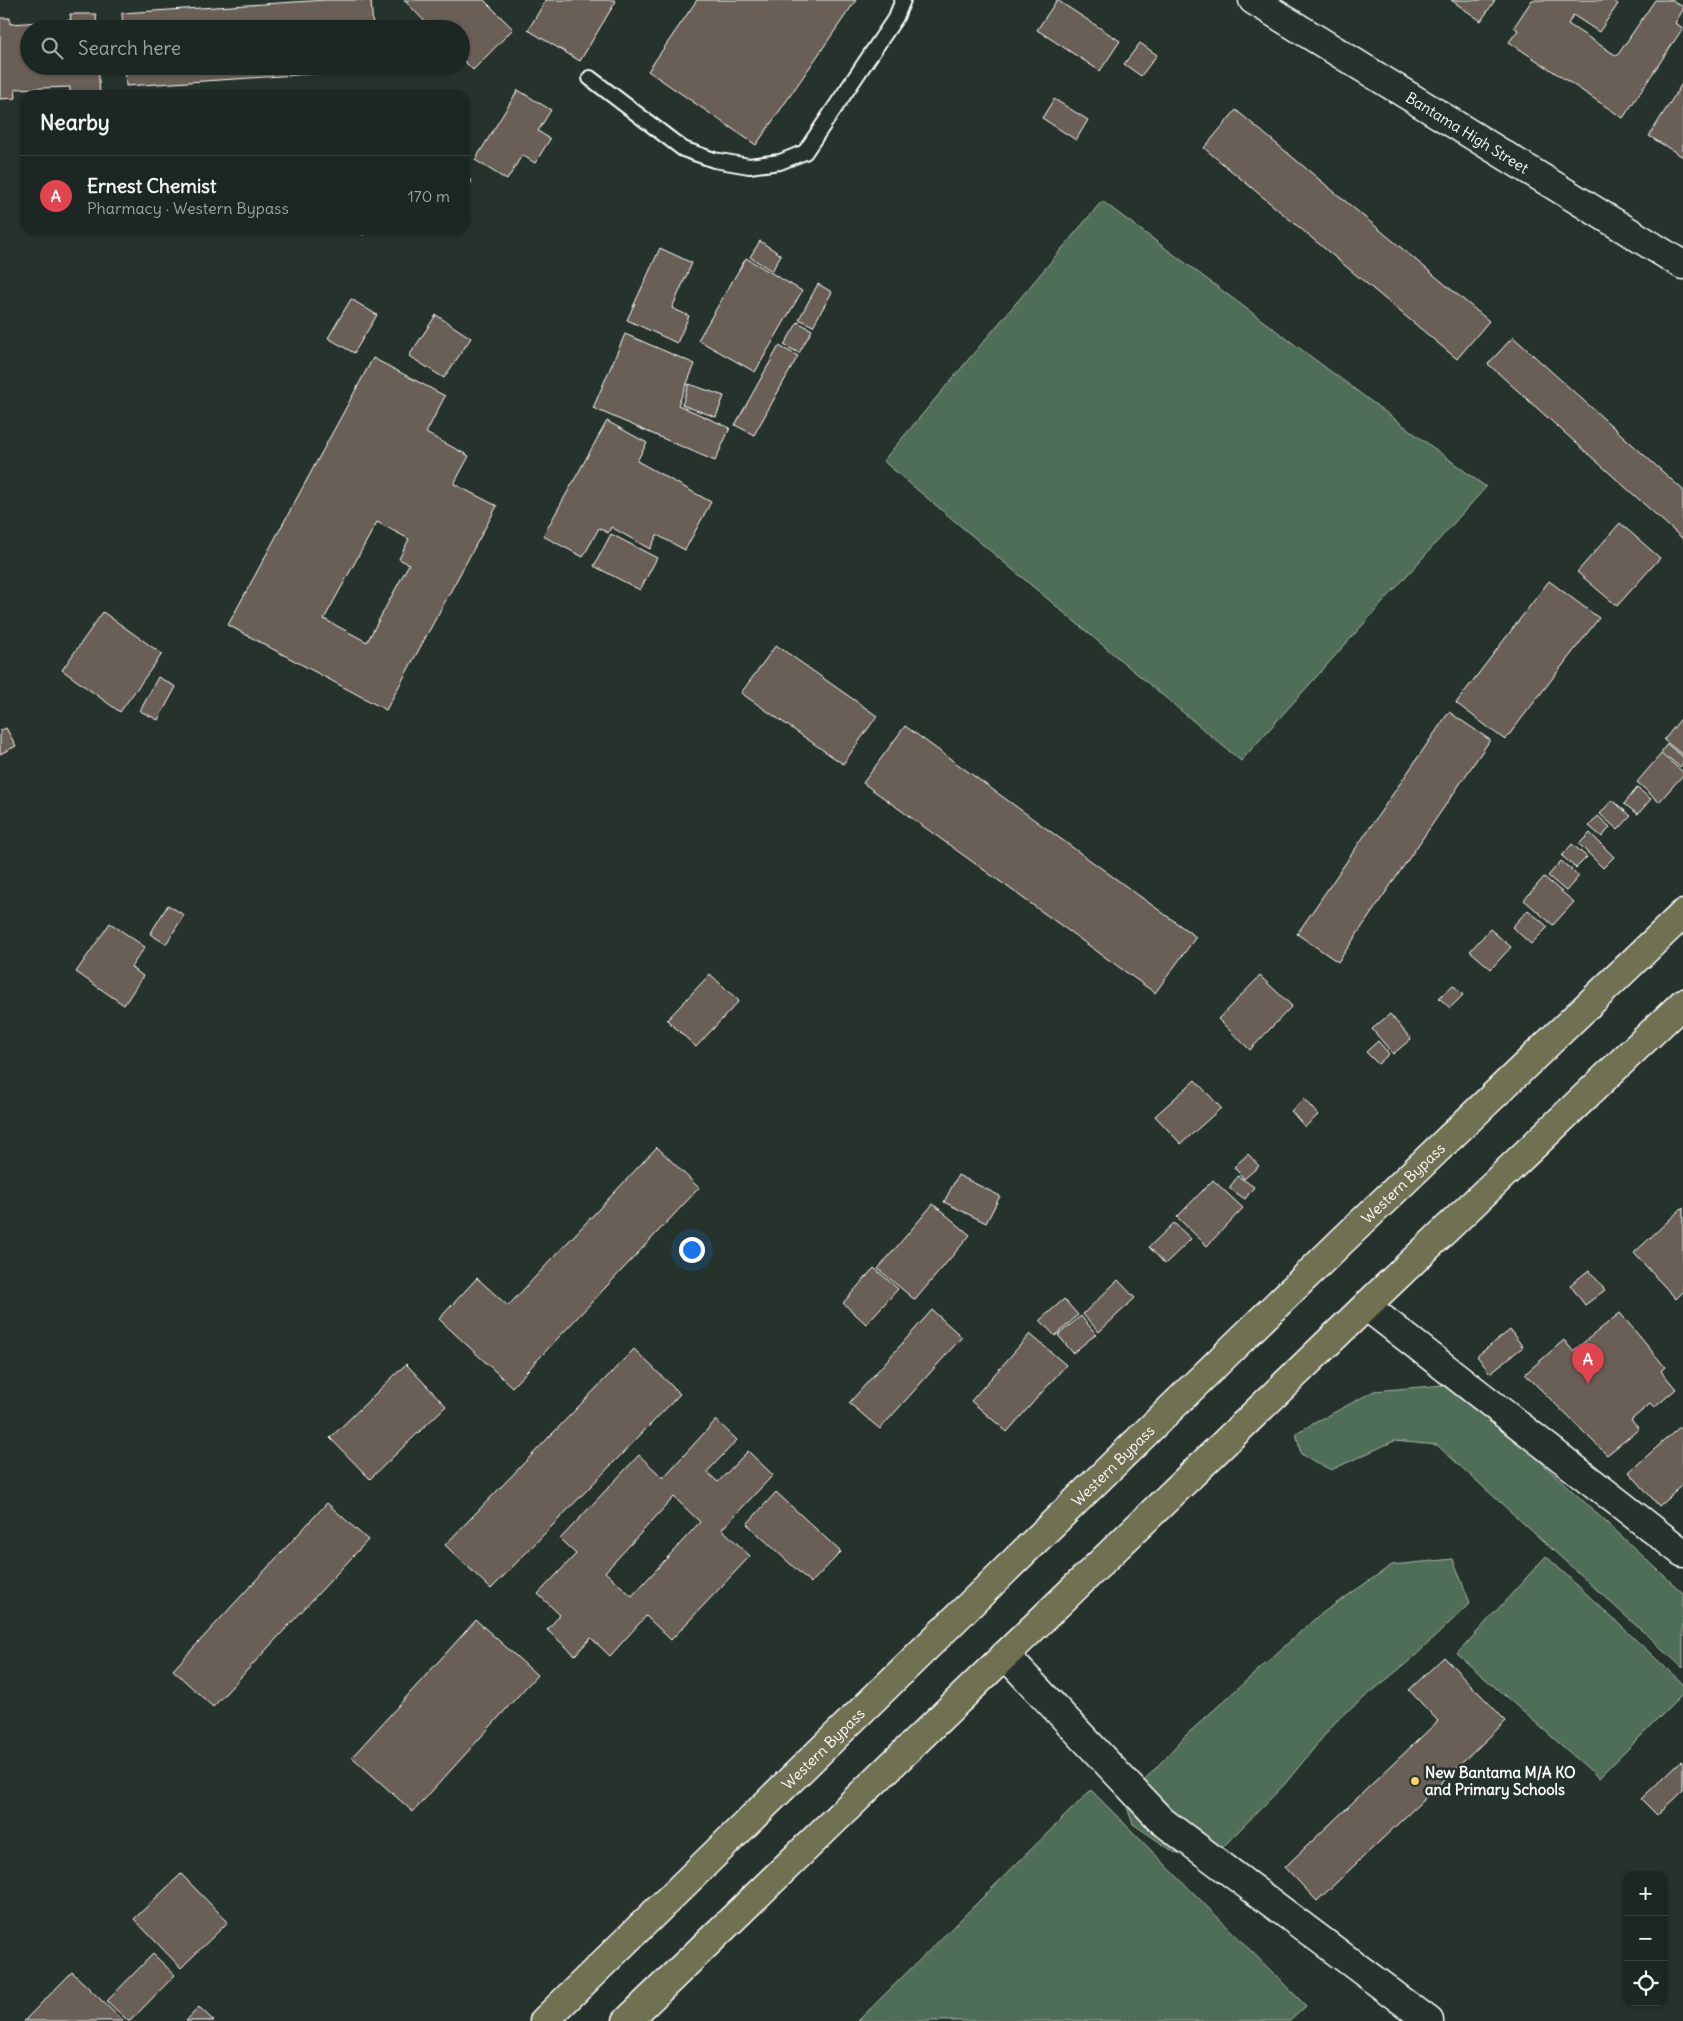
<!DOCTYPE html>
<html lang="en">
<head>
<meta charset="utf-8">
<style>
  :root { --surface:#1c2622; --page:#29322f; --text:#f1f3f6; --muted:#a0a5a5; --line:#3a4340; --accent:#ffd166 }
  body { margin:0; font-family:Delius,sans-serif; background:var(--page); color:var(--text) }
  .controls { position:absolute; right:15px; bottom:15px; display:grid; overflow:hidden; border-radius:10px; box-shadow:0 1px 4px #0004 }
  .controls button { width:45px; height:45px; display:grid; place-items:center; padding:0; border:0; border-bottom:1px solid var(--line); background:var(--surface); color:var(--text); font:25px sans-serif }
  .you { position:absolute; left:691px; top:1249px; width:18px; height:18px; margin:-12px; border:4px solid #fff; border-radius:50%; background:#1a73e8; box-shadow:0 0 0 8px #1a73e833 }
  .badge { display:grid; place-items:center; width:32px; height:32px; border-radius:50%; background:var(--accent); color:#fff; font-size:16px; font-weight:700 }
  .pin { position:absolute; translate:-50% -41px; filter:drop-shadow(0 1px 2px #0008) }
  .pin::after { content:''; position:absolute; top:26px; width:18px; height:15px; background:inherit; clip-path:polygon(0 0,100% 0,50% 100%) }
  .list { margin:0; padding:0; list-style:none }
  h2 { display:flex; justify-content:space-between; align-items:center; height:65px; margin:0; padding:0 20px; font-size:21px }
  h2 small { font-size:16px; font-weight:400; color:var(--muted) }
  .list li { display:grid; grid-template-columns:32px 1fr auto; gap:15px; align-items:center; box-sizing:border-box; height:80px; padding:0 20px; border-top:1px solid var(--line) }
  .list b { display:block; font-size:19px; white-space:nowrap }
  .list p { margin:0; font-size:16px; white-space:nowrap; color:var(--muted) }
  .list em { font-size:16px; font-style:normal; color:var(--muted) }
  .icon { flex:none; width:28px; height:28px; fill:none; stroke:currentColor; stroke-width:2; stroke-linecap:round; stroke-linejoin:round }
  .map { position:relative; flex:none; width:1683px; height:2021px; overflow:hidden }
  .search { position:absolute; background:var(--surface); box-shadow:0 1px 4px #0004; left:20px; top:20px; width:450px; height:55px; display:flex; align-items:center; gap:12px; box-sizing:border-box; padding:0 18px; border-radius:28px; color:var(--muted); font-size:19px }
  .panel { position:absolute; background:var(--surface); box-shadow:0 1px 4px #0004; left:20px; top:90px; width:450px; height:145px; border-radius:15px }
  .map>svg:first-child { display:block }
  .green { fill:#4f6e58; stroke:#a7b6ac }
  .building { fill:#6b5f57; stroke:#fff; fill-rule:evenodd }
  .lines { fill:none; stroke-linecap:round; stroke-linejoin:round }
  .lane-casing { stroke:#fff; stroke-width:18 }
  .street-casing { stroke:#fff; stroke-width:31 }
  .secondary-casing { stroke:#fff; stroke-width:31 }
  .highway-casing { stroke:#fff; stroke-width:31 }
  .lane { stroke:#26332d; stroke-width:14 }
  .street { stroke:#26332d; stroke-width:28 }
  .secondary { stroke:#26332d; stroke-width:28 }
  .highway { stroke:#706f52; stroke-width:28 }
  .poi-dot { fill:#ffd166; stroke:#26332d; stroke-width:2 }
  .labels { text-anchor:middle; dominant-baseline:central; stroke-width:5; stroke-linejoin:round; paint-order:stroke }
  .street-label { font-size:15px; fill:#fff; stroke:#26332d }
  .poi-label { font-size:15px; font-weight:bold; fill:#fff; stroke:#26332d; text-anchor:start }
</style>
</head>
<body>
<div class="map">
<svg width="1683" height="2021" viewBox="0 0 1683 2021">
  <rect width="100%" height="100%" fill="#26332d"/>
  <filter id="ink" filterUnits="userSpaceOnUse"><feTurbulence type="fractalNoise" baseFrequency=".02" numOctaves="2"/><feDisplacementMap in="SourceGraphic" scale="10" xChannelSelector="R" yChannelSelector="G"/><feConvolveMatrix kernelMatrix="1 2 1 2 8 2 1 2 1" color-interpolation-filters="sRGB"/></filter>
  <g filter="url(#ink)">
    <g class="green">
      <polygon points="1102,201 1486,487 1241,761 883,461"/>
      <polygon points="1444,1385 1503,1427 1683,1593 1683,1668 1437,1445 1394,1441 1331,1470 1301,1454 1296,1433 1374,1391"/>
      <polygon points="1546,1556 1683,1684 1683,1694 1599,1778 1457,1654"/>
      <polygon points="1453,1559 1470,1603 1414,1657 1337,1720 1284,1785 1210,1860 1174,1852 1133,1824 1125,1802 1185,1736 1318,1616 1392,1565"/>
      <polygon points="1091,1790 1306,2006 1290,2021 858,2021"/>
    </g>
    <g class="building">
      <polygon points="326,0 371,0 373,29 123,29 122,13"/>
      <polygon points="404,0 484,0 513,29 473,70 461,58 461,29 432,29"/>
      <polygon points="546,0 615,0 616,1 580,61 528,30"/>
      <polygon points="697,0 856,0 756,145 648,71"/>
      <polygon points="1057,0 1120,41 1100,71 1037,30"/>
      <polygon points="1451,0 1495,0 1481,21"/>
      <polygon points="1532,0 1612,0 1618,4 1599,32 1573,15 1568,24 1617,56 1655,0 1672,0 1683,7 1683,10 1675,23 1683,28 1623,118 1509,42 1518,30 1514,27"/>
      <polygon points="70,14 96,14 97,29 29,29 29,66 98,66 100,94 70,95 70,87 15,89 16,98 0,99 0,18 10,18 10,24 71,20"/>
      <polygon points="1140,43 1157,55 1141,76 1124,64"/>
      <polygon points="125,66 375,66 375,70 126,86"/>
      <polygon points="1683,82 1683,157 1649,136"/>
      <polygon points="518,90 551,110 538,131 550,139 535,163 522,155 507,180 475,160"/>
      <polygon points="1054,99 1088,120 1076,140 1042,118"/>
      <polygon points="1236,110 1489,321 1457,359 1204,148"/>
      <polygon points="465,177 472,181 465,192"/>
      <polygon points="352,230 367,230 364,235"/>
      <polygon points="760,241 781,255 772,271 750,257"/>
      <polygon points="660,248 692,263 672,308 689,316 677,343 627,320"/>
      <polygon points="746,258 802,291 755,372 698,340"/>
      <polygon points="818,284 832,292 813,326 799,319"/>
      <polygon points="351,299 377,315 354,353 328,338"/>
      <polygon points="436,315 471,338 444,378 409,356"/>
      <polygon points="798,322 812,330 799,353 784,345"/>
      <polygon points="625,334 695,364 678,405 730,428 715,461 593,408"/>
      <polygon points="1513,337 1683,490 1683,539 1488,364"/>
      <polygon points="779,346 798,356 754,435 735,425"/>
      <path d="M 373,358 L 445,396 L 426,433 L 469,456 L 454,484 L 497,506 L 386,710 L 228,625 ZM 377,522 L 409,539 L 399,559 L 409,564 L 367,642 L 324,619 Z"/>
      <polygon points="689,384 724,396 716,417 682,405"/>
      <polygon points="607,421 647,443 637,461 711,502 685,550 657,535 650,549 611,527 608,533 599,528 583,557 543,536"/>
      <polygon points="1620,523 1660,558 1617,606 1577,572"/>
      <polygon points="611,534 657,558 640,590 594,566"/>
      <polygon points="1549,581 1599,618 1505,740 1456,703"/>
      <polygon points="103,612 162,654 120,712 62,670"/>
      <polygon points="776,645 877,716 843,764 741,693"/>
      <polygon points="158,677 176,687 158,720 140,711"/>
      <polygon points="1449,712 1490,740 1338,962 1297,934"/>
      <polygon points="1683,716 1683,755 1664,740"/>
      <polygon points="905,726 1196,937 1155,993 863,783"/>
      <polygon points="6,728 16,746 0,754 0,731"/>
      <polygon points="1667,744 1683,757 1683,763 1680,767 1661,752"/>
      <polygon points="1661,754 1683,772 1683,775 1659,802 1637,782"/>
      <polygon points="1637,788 1651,799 1638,814 1624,804"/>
      <polygon points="1612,800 1631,816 1618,830 1600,814"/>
      <polygon points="1598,816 1610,827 1602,837 1589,826"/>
      <polygon points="1590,833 1614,857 1603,868 1579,844"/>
      <polygon points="1572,844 1587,857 1576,868 1562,856"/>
      <polygon points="1561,861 1579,876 1566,891 1548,876"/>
      <polygon points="1544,877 1574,902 1553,925 1524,900"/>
      <polygon points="168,905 184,915 166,944 150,934"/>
      <polygon points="1528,910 1548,927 1531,944 1512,927"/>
      <polygon points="110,923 145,947 131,967 143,976 124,1005 76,972"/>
      <polygon points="1490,929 1511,947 1491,969 1470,951"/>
      <polygon points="710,974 739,1001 696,1047 667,1020"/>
      <polygon points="1260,976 1292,1006 1250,1050 1218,1019"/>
      <polygon points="1453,985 1463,995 1450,1008 1439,998"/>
      <polygon points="1390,1014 1411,1039 1393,1054 1372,1029"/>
      <polygon points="1378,1041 1389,1054 1378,1064 1366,1052"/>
      <polygon points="1195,1080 1221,1108 1181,1144 1155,1116"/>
      <polygon points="1304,1099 1318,1115 1305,1127 1291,1111"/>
      <polygon points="657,1147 699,1188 512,1387 439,1319 477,1278 508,1306"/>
      <polygon points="1248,1154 1259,1166 1244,1179 1234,1167"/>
      <polygon points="958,1175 1000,1196 986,1223 944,1202"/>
      <polygon points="1238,1176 1254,1187 1245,1199 1229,1188"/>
      <polygon points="1213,1180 1243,1208 1207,1246 1177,1217"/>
      <polygon points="933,1204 970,1235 915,1300 878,1269"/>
      <polygon points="1683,1207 1683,1292 1676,1299 1634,1253"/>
      <polygon points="1174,1223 1191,1239 1165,1264 1149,1247"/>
      <polygon points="874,1268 898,1289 866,1324 843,1303"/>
      <polygon points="1589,1270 1605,1290 1585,1305 1570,1285"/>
      <polygon points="1118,1280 1135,1298 1099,1332 1083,1314"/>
      <polygon points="1064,1299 1078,1315 1055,1336 1040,1320"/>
      <polygon points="932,1310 962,1337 880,1429 849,1403"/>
      <polygon points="1620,1313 1665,1367 1661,1371 1676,1389 1654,1408 1650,1404 1631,1420 1639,1429 1607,1455 1525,1374 1564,1340 1573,1351"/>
      <polygon points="1081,1316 1096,1334 1073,1353 1058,1335"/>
      <polygon points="1510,1330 1523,1347 1490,1373 1477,1356"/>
      <polygon points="1030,1334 1066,1365 1007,1432 971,1401"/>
      <polygon points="634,1349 680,1394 491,1589 445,1545"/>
      <polygon points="406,1364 446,1406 370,1479 330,1438"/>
      <path d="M 716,1420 L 737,1440 L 707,1472 L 718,1482 L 748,1451 L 773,1475 L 722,1529 L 750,1556 L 671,1640 L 646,1616 L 610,1656 L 591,1638 L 575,1655 L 547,1630 L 560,1615 L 538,1594 L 576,1554 L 560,1539 L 639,1455 L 663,1478 ZM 674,1497 L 700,1522 L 632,1596 L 605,1572 Z"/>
      <polygon points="1683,1424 1683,1485 1659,1506 1629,1472"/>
      <polygon points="776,1492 841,1552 811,1583 747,1524"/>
      <polygon points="327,1503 368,1540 213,1707 173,1670"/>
      <polygon points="476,1620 537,1675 413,1812 352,1757"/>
      <polygon points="1444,1657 1506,1721 1317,1901 1285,1867 1438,1721 1409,1690"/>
      <polygon points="1681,1761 1683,1763 1683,1790 1657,1815 1641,1799"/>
      <polygon points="181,1874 228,1922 181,1968 134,1919"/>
      <polygon points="153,1954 175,1975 130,2021 128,2021 107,2001"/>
      <polygon points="72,1972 123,2021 24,2021"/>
      <polygon points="199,2007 214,2021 186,2021"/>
    </g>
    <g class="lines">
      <defs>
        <polyline id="lane" points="590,78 683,149 714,160 749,166 780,162 805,152 896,17 903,0"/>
        <g id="street">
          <polyline points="1366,1306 1683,1553"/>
          <polyline points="1005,1655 1162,1821 1429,2021"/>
        </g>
        <g id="secondary">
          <path id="s1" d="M 1253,0 L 1683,265"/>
        </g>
        <g id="highway">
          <path id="s2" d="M 544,2021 L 1340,1243 L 1683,914"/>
          <polyline points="627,2021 1366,1306 1683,1003"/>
        </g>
      </defs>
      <use href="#lane" class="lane-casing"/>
      <use href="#street" class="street-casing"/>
      <use href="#secondary" class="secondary-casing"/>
      <use href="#highway" class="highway-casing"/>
      <use href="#lane" class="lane"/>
      <use href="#street" class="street"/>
      <use href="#secondary" class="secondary"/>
      <use href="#highway" class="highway"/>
    </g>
  </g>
  <circle class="poi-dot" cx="1415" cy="1781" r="5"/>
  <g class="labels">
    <g class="street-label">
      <text stroke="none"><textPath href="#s1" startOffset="252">Bantama High Street</textPath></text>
      <text stroke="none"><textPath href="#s2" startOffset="1200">Western Bypass</textPath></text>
      <text stroke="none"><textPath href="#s2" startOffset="795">Western Bypass</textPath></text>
      <text stroke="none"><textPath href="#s2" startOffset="390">Western Bypass</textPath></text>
    </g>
    <g class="poi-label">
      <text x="1425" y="1772">New Bantama M/A KO<tspan x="1425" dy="17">and Primary Schools</tspan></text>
    </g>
  </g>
</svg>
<div class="controls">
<button>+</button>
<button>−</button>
<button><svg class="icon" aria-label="locate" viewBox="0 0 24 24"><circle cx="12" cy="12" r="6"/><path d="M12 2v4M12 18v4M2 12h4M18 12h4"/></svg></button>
</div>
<div class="you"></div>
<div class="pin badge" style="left:1588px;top:1384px;background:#e0444e">A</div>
<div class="search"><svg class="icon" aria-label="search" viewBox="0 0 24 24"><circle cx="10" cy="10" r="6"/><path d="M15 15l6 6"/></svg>Search here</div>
<section class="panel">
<h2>Nearby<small></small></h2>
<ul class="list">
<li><span class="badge" style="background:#e0444e">A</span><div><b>Ernest Chemist</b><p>Pharmacy · Western Bypass</p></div><em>170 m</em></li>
</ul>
</section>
</div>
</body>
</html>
